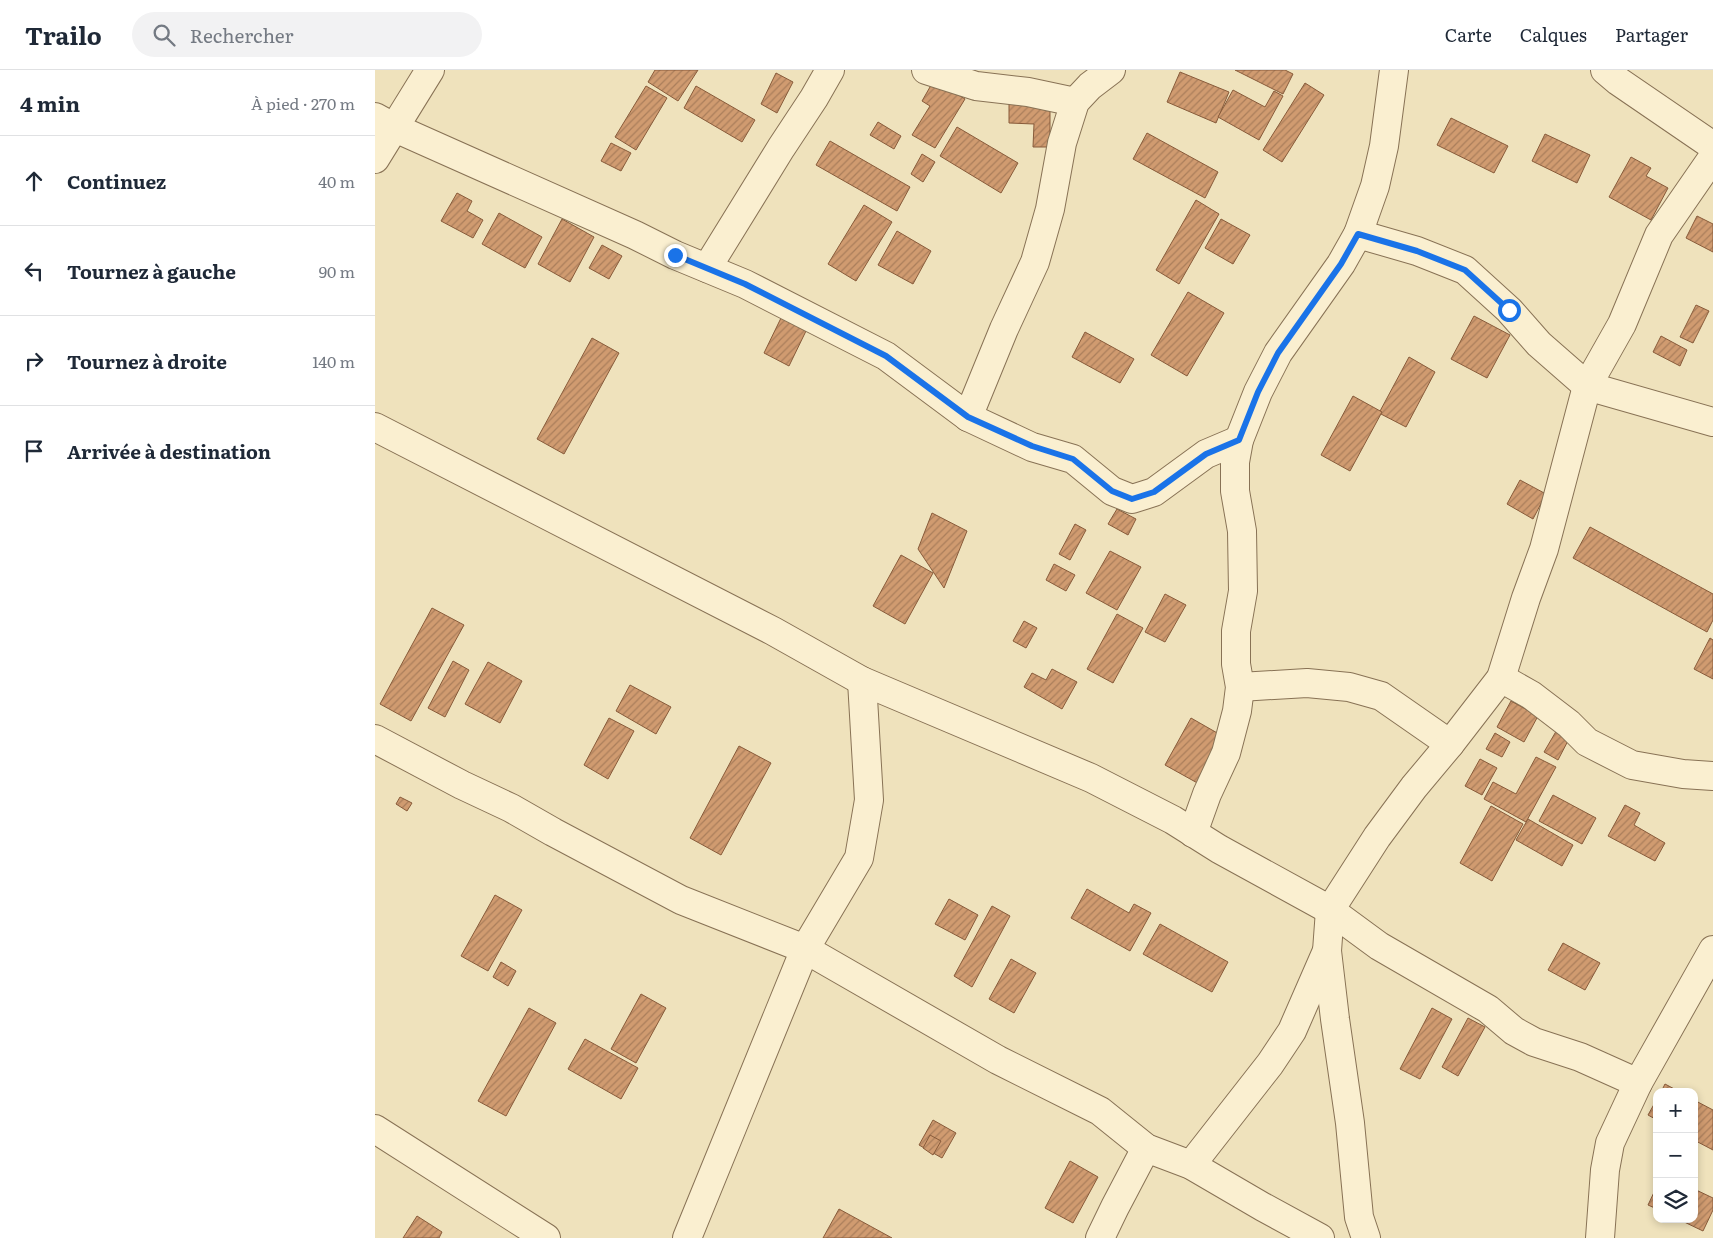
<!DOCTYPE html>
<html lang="fr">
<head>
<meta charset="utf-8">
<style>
  :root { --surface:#fff; --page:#f2f2f3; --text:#1f2937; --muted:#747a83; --line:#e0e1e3 }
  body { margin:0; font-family:Literata,serif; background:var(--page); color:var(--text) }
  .controls { position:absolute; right:15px; bottom:15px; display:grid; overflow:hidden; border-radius:10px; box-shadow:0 2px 8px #0003 }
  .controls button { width:45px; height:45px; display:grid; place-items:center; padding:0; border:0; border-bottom:1px solid var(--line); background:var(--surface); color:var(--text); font:25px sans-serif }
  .stop { position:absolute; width:15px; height:15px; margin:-11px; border:4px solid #1a73e8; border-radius:50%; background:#fff }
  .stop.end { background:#1a73e8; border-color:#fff; box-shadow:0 1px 5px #0008 }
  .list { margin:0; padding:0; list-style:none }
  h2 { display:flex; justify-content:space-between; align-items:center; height:65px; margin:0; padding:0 20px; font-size:21px }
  h2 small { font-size:16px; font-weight:400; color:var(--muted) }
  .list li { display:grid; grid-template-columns:32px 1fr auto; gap:15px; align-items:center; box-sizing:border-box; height:90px; padding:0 20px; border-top:1px solid var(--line) }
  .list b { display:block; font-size:19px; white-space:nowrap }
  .list em { font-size:16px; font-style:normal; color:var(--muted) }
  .icon { flex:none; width:28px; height:28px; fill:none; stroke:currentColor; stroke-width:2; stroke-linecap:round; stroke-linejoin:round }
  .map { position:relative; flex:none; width:1338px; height:1168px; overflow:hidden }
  header { display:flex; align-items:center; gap:30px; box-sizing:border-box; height:70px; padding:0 25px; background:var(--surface); border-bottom:1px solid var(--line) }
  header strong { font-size:24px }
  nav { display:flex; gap:28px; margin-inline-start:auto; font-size:18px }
  .search { width:350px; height:45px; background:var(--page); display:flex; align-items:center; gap:12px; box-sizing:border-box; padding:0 18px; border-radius:28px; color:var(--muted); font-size:19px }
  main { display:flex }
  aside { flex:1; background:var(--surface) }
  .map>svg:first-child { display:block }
  .building { fill:url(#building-hatch); stroke:#885b3a }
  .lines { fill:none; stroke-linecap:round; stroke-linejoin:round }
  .minor-casing { stroke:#887255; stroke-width:30 }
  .minor { stroke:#faefd0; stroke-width:28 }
  .route { stroke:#1a73e8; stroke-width:6 }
</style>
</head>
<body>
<header>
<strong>Trailo</strong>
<div class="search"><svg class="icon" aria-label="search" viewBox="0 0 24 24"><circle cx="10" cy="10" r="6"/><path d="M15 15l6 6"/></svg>Rechercher</div>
<nav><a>Carte</a><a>Calques</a><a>Partager</a></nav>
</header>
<main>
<aside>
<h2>4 min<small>À pied · 270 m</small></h2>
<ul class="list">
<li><svg class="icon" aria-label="ahead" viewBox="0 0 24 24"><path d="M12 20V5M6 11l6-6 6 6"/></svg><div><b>Continuez</b></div><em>40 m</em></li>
<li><svg class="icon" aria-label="left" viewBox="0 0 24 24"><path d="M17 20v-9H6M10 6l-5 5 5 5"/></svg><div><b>Tournez à gauche</b></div><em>90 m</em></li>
<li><svg class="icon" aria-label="right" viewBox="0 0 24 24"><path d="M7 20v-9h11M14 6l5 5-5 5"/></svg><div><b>Tournez à droite</b></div><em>140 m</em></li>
<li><svg class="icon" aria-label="arrive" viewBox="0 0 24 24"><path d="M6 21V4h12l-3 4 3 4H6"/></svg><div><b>Arrivée à destination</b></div></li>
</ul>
</aside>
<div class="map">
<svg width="1338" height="1168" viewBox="0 0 1338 1168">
  <defs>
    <pattern id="building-hatch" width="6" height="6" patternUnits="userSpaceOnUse" patternTransform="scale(1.25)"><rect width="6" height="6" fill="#d09b70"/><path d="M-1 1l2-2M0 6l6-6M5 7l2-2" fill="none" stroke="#aa7e5b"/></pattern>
  </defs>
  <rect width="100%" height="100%" fill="#efe2bc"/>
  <g class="building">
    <polygon points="280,0 323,0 303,31 273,12"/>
    <polygon points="860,0 910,0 918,4 908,24"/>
    <polygon points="805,2 854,22 841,53 792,32"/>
    <polygon points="401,3 418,12 402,43 386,34"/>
    <polygon points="559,10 590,29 560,78 537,65 555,36 547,31"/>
    <polygon points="930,13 949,25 907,92 888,80"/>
    <polygon points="271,16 292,28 261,80 240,67"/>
    <polygon points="321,16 380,50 367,72 309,38"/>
    <polygon points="858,20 890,37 899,21 908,26 884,70 843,47"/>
    <polygon points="634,31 675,31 675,77 658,77 659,54 634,53"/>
    <polygon points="1076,48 1133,76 1119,103 1062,75"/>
    <polygon points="503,52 526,66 519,79 495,65"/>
    <polygon points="582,57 643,93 626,123 565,86"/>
    <polygon points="772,63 843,102 830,128 758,89"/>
    <polygon points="1170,64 1215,85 1202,113 1157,91"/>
    <polygon points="455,71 535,117 522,141 441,95"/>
    <polygon points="236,73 256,83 246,101 226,91"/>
    <polygon points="547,84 560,92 548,112 536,104"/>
    <polygon points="1256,87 1276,98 1271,106 1293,118 1276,150 1234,127"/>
    <polygon points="82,123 97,131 92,141 108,150 98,168 66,151"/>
    <polygon points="821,130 844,144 804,214 781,200"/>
    <polygon points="489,135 517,152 481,211 453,194"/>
    <polygon points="124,143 167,167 150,198 107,174"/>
    <polygon points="1322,146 1338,154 1338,182 1311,168"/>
    <polygon points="187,149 219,167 195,212 163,194"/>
    <polygon points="846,149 875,165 858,194 830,178"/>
    <polygon points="522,161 556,181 538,214 503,195"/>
    <polygon points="227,175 247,186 234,209 214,198"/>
    <polygon points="813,222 849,243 812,306 776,285"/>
    <polygon points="1321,235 1334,241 1318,273 1305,267"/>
    <polygon points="1099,246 1135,265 1112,308 1076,289"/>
    <polygon points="406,248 431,261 414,296 389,283"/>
    <polygon points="710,262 759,289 745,313 697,287"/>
    <polygon points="1286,266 1312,280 1305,296 1278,282"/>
    <polygon points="217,268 244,283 189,384 162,369"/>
    <polygon points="1034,287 1060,302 1031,357 1004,343"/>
    <polygon points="978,326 1007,342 975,401 946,385"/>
    <polygon points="1145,410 1171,424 1158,449 1132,434"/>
    <polygon points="742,439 761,449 753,465 733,454"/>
    <polygon points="557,443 592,461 569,518 543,479"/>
    <polygon points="700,454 711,460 695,490 684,484"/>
    <polygon points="1215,457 1338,524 1338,550 1332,562 1198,488"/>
    <polygon points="735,481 766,497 742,540 711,523"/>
    <polygon points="526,485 558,503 530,554 498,536"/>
    <polygon points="679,494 700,505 691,521 671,510"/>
    <polygon points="790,524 811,535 790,572 770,562"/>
    <polygon points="57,538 89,555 36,651 5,634"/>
    <polygon points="742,544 768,558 738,613 712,599"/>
    <polygon points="649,551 662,558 651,578 638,571"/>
    <polygon points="1335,568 1338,570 1338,609 1319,599"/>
    <polygon points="78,591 94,600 70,647 53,638"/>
    <polygon points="113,592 147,611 125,653 90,634"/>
    <polygon points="677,599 702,612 687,639 649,617 657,603 671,610"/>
    <polygon points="255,615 296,637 281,664 241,641"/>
    <polygon points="1136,631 1163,646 1149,672 1122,657"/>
    <polygon points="234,648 259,661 233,709 209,695"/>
    <polygon points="816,648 851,668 826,715 790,695"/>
    <polygon points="1183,658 1196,665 1183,690 1169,682"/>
    <polygon points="1120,663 1135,672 1127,687 1111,679"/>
    <polygon points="364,676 396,693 346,785 315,768"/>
    <polygon points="1161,687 1181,697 1151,752 1109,729 1118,712 1141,724"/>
    <polygon points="1105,689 1122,698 1107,725 1090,716"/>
    <polygon points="1178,725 1221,748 1207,774 1164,751"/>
    <polygon points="25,727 37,733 32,741 21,734"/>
    <polygon points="1250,735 1265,743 1259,755 1290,773 1280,791 1233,766"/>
    <polygon points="1116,736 1148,754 1117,811 1085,793"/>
    <polygon points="1153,749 1198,775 1187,796 1141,770"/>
    <polygon points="712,819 754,843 759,834 776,843 755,881 696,848"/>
    <polygon points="120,825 147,840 113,901 86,886"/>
    <polygon points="574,829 603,845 590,870 560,854"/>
    <polygon points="617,836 635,846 597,917 579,906"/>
    <polygon points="785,854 853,892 837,922 768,884"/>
    <polygon points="1188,873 1225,893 1210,920 1173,900"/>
    <polygon points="636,889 661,903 639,943 614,929"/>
    <polygon points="126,892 141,901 133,916 118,907"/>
    <polygon points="266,924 291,938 261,993 236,979"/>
    <polygon points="154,938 181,953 131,1046 103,1031"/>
    <polygon points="1057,938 1077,949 1045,1009 1025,999"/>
    <polygon points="1093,948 1110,957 1083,1006 1067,997"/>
    <polygon points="210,969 263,998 246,1029 193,999"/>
    <polygon points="1290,1014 1305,1022 1286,1022"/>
    <polygon points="1282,1029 1282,1050 1273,1045"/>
    <polygon points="1319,1030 1338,1040 1338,1080 1319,1070"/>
    <polygon points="558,1050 581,1063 567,1088 544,1075"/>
    <polygon points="555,1065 566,1071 558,1085 548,1078"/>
    <polygon points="695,1091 723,1107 698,1153 670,1138"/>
    <polygon points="1282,1116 1282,1139 1273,1135"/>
    <polygon points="1319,1119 1338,1128 1338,1140 1328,1161 1303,1149 1319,1149"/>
    <polygon points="464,1139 517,1168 448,1168"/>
    <polygon points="42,1146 67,1162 64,1168 28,1168"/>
  </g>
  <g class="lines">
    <defs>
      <g id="minor">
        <polyline points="551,0 601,16 653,22 700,32"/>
        <polyline points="1230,0 1243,11 1338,76"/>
        <polyline points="0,47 20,58 260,165 300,185 370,214 511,286 593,347 657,377 698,389 737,421 757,429 779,422 831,384 864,370"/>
        <polyline points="0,89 55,0"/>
        <polyline points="983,164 1042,181 1090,200 1134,240 1164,274 1212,316 1338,352"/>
        <polyline points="332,198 406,78 439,28 455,0"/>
        <polyline points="593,347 629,259 660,192 675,139 687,73 700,32 715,16 736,0"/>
        <polyline points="0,357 398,561 487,611 716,708 798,750 844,779 955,840 1004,876 1113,939 1139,961 1159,972 1205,987 1263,1013"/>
        <polyline points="1126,608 1156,625 1194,654 1212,672 1257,695 1308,704 1338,706"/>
        <polyline points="865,617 932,613 974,617 1006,626 1075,674"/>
        <polyline points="0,669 87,715 136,738 178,762 306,830 430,879 623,990 725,1041 771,1078 816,1095 888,1137 945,1168"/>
        <polyline points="818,763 832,724 851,683 862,641 865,617 861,594 861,561 868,521 867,461 860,421 860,392 864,370 883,322 903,283 966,194 983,164 1000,116 1009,76 1019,0"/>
        <polyline points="0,1059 171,1168"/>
        <polyline points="816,1095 895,994 917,961 951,883"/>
        <polyline points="312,1168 430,879 484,788 494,730 487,611"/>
        <polyline points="725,1168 740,1137 771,1078"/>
        <polyline points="991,1168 984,1147 975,1053 960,949 952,881 955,840 1002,767 1039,717 1075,674 1126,608 1151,528 1169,479 1212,316 1247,254 1284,165 1338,87"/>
        <polyline points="1225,1168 1230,1100 1235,1073 1263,1013 1338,880"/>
      </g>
    </defs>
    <use href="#minor" class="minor-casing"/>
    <use href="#minor" class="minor"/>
  </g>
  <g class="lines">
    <polyline class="route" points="300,185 370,214 511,286 593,347 657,376 698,389 737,421 757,429 779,422 831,384 864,370 883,322 903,283 966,194 983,164 1042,181 1090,200 1134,240"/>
  </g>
</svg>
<div class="controls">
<button>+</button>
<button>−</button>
<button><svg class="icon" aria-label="layers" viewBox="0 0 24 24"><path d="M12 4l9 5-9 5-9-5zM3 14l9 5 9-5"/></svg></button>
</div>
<div class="stop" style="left:1134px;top:240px"></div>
<div class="stop end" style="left:300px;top:185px"></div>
</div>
</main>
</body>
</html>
